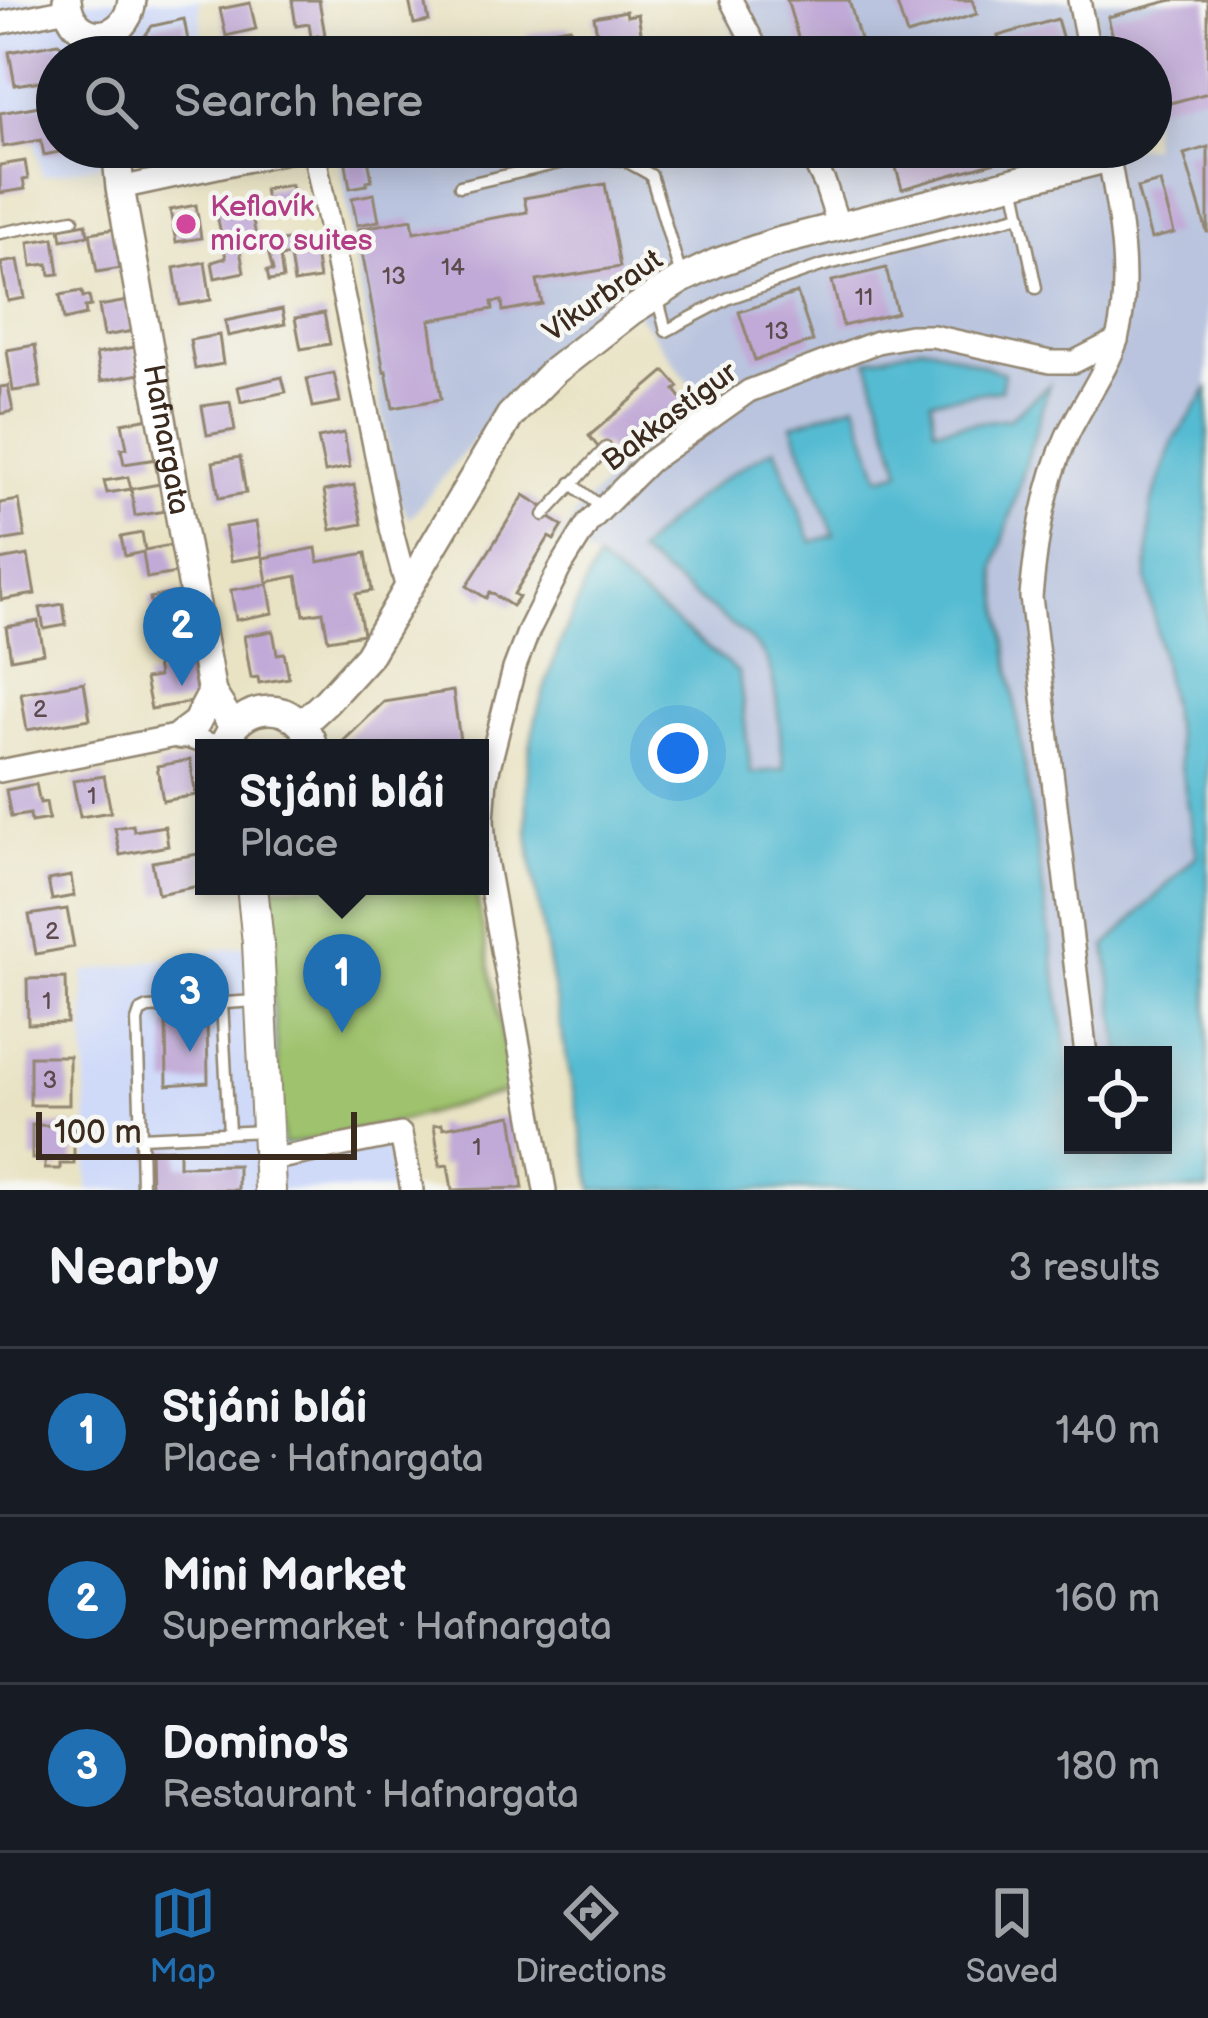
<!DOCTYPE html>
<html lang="en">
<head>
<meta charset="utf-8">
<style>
  :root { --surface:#171b24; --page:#242831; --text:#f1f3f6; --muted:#9ea1a6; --line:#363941; --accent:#1f6fb2 }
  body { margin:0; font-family:"Balsamiq Sans",sans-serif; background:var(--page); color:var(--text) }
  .controls { position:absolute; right:36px; bottom:36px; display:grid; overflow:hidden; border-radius:0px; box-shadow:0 6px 30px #0003 }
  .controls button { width:108px; height:108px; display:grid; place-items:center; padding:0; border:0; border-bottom:3px solid var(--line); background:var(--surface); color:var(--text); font:60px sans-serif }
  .scale { position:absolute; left:36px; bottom:30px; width:321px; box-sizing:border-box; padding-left:12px; border:6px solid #3b2a1e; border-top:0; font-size:33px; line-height:42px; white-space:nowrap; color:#3b2a1e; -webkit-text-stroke:9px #f6f6f2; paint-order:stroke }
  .you { position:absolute; left:678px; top:753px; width:42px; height:42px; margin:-30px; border:9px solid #fff; border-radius:50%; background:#1a73e8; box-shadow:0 0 0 18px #1a73e833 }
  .badge { display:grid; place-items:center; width:78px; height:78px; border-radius:50%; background:var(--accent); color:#fff; font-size:39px; font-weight:700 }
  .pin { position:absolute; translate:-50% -99px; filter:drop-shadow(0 3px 6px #0008) }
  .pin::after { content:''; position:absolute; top:63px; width:42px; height:36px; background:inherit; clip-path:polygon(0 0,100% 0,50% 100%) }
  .popup { position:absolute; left:195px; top:739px; width:294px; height:156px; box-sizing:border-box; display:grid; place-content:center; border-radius:0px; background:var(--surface); filter:drop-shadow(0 3px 9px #0005); font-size:39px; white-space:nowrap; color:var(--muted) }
  .popup b { font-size:45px; color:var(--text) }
  .popup::after { content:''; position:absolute; left:50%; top:100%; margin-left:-24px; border:24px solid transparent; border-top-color:var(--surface) }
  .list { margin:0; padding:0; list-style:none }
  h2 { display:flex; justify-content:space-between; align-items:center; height:156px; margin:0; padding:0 48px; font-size:51px }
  h2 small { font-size:39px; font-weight:400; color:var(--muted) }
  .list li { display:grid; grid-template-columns:78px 1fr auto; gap:36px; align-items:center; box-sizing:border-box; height:168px; padding:0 48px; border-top:3px solid var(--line) }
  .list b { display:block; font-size:45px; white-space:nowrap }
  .list p { margin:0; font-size:39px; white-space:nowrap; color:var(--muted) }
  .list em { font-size:39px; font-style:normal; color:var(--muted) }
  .icon { flex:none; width:66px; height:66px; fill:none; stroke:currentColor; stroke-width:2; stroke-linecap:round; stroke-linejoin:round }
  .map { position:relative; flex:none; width:1208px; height:1190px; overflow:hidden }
  .search { position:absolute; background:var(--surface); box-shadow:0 6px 30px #0003; left:36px; right:36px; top:36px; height:132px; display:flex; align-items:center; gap:30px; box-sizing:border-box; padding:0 42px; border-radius:66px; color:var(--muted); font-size:45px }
  .sheet { height:660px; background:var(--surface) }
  nav { display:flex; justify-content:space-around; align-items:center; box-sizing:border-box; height:168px; border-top:3px solid var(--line); background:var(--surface); font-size:33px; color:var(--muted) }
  nav a { display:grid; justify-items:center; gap:6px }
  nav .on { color:var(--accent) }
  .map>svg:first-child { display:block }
  .built { fill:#cfdaf9 }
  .industrial { fill:#bac4de }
  .green { fill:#9ec26d; stroke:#6c7646; stroke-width:3 }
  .water { fill:#54bbd2; stroke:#487278; stroke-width:3 }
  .building { fill:#c1aad7 }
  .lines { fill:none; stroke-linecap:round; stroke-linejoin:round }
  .service-casing { stroke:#928671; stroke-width:15 }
  .minor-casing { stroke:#928671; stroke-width:26 }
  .tertiary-casing { stroke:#928671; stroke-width:32 }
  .secondary-casing { stroke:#928671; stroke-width:34 }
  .service { stroke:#fff; stroke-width:10 }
  .minor { stroke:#fff; stroke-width:21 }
  .tertiary { stroke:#fff; stroke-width:27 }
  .secondary { stroke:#fff; stroke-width:30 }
  .hotel-dot { fill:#d1479c; stroke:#f6f6f2; stroke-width:4.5 }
  .labels { text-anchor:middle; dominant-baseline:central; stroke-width:9; stroke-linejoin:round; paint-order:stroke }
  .number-label { font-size:24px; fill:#5c4a4c }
  .hotel-label { font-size:30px; fill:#b23c85; stroke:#f6f6f2; text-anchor:start }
  .street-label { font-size:30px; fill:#3b2a1e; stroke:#f6f6f2 }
</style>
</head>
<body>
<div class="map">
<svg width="1208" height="1190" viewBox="0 0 1208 1190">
  <rect width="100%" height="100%" fill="#f6f6f2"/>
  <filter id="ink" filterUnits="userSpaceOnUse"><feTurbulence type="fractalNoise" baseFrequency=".00833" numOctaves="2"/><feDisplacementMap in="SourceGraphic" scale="24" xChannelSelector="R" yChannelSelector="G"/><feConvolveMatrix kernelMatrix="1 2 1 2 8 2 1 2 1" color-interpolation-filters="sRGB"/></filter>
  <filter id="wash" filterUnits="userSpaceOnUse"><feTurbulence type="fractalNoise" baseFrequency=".004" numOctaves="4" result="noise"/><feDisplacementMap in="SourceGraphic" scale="48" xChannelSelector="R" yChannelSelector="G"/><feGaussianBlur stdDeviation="2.7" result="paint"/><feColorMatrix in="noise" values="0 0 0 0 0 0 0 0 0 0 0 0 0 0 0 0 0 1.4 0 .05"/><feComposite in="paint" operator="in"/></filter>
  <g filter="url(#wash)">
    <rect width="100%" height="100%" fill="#e9e3c4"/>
    <g class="built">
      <polygon points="0,0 199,0 204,57 57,57 57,147 193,147 42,176 34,136 0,140"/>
      <polygon points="272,941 284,1144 382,1126 394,1190 88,1190 84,972"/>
    </g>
    <polygon class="industrial" points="718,0 1208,0 1208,389 1173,442 1151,505 1147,579 1197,855 1106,946 1121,1055 1073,1055 1073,1090 995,568 1048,387 1010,418 934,429 930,400 1001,390 1003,373 933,347 921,346 869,360 902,471 880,478 835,534 812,543 775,448 706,488 668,521 637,553 746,636 761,652 768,663 772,679 784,769 751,773 597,560 560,541 580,507 643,449 705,404 627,299 543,365 483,429 409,519 396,493 338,151 361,147 1151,147 1151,57 746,57"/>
    <polygon class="green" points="265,886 475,886 512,1090 382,1126 283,1145"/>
    <path class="water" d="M 921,346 L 933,347 L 1004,373 L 1001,390 L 931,400 L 935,428 L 1010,418 L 1049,385 L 995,568 L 1073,1090 L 1073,1145 L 1163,1145 L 1163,1055 L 1121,1055 L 1106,946 L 1197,855 L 1147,579 L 1151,505 L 1173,442 L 1208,389 L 1208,1190 L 593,1190 C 577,1109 560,1029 546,948 C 536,891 524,835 527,776 C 530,710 568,620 597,560 L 739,673 L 751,773 L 784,769 C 780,741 778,682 766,659 C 761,650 753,643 746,636 L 637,553 C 683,505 716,480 775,448 L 812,542 L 834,535 L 792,425 L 856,403 L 880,477 L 901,471 L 868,360 Z"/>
    <g id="blocks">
      <g class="building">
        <polygon points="292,0 319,0 325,35 311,37 309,24 296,26"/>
        <polygon points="409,0 425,0 429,21 414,24"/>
        <polygon points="787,0 849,0 863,50 840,57 804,57"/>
        <polygon points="901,0 972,0 977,14 907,35 896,1"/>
        <polygon points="1172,0 1208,0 1208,93 1151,108 1151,57 1118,57 1108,17"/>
        <polygon points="250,3 256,29 226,36 220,9"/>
        <polygon points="626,11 627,16 638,14 642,38 633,40 633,45 600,50 594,17"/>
        <polygon points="184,19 191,57 130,57 152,26"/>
        <polygon points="1057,19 1068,57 1004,57 998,36"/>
        <polygon points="570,27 574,55 530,57 527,34"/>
        <polygon points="58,43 77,57 57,57 57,147 74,147 75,149 44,155 41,140 3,147 0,113 45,105 41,81 15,85 9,52"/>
        <polygon points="494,43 497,57 452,57 451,52"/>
        <polygon points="890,147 995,147 999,161 902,189"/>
        <polygon points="1208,147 1208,232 1207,232 1184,154"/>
        <polygon points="366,148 372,180 367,181 367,185 350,188 344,152"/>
        <polygon points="25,161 28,179 23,180 25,189 0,193 0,165"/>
        <polygon points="1160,182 1174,233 1151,239 1137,188"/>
        <polygon points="605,184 620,267 537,281 542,304 503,311 502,301 492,302 493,309 430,320 441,399 393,408 386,371 384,372 358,229 412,219 414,232 527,212 524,198"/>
        <polygon points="291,185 296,214 269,218 264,189"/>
        <polygon points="374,194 379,221 357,225 352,198"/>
        <polygon points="229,197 233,215 251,211 258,246 240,250 244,272 215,278 212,262 226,258 214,200"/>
        <polygon points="196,205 201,238 176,242 170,210"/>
        <polygon points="86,223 88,235 62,240 60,228"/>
        <polygon points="114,229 121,268 97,272 90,233"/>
        <polygon points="54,238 59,274 50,275 48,264 32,266 29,242"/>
        <polygon points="289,240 291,255 280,257 283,279 269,281 267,271 273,271 266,243"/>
        <polygon points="315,253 319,279 294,283 290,256"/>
        <polygon points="18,260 25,298 8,301 1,263"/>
        <polygon points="205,262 211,300 180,305 174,268"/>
        <polygon points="886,268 897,313 843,326 832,281"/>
        <polygon points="82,291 83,297 89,296 91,306 85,307 86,315 64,320 60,295"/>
        <polygon points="797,293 813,341 755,360 739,312"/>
        <polygon points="128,301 133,331 104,336 99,306"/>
        <polygon points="282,309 285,324 228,336 225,321"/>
        <polygon points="324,313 330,344 301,349 295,318"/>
        <polygon points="219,335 223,364 195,369 190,340"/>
        <polygon points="35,345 41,387 13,391 7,350"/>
        <polygon points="135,347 140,374 101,381 96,354"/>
        <polygon points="665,371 679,387 675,390 686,404 618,462 603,444 599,448 589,436"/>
        <polygon points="334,373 340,402 313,407 307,379"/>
        <polygon points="282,377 286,392 241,402 238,387"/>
        <polygon points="8,386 13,411 0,414 0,387"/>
        <polygon points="230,402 235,430 207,435 202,406"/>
        <polygon points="150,418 157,459 124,464 121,449 127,448 122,423"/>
        <polygon points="344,433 350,467 325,472 318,438"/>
        <polygon points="240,457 246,493 219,498 213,462"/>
        <polygon points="128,477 131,489 107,493 104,481"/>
        <polygon points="160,484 165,511 135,516 131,489"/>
        <polygon points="354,485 362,524 331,530 324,491"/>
        <polygon points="524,495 543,507 540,512 563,526 554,540 549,537 514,594 519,597 512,606 490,592 486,598 467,586"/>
        <polygon points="19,500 25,537 0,541 0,503"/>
        <polygon points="256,522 262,556 231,561 225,527"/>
        <polygon points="142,533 145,550 171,545 176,573 147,578 143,552 125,556 121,537"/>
        <polygon points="316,548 318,562 366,553 372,591 356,594 363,634 328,640 323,612 304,615 297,576 267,582 263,558"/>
        <polygon points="28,555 35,594 1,600 0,560"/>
        <polygon points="268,584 273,613 236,620 231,590"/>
        <polygon points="179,592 185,627 156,633 150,598"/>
        <polygon points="63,604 66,625 44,629 40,608"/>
        <polygon points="38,621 44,653 11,659 6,627"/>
        <polygon points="273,631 277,654 284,653 289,678 259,683 258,677 251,678 244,636"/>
        <polygon points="188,645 198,701 151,709 145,679 158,677 154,650"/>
        <polygon points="84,682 90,719 27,730 21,693"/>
        <polygon points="453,691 461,748 336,748 384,702"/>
        <polygon points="190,760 196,795 163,801 157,766"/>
        <polygon points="104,776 111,812 80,817 73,781"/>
        <polygon points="36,784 40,803 46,802 49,819 31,822 30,814 11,817 6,790"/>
        <polygon points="133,825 134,831 165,826 168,846 120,855 115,828"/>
        <polygon points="204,853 204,885 158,894 152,862"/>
        <polygon points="71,876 74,896 52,900 48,880"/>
        <polygon points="67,909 74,947 36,954 29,915"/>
        <polygon points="66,978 67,1023 28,1024 27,979"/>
        <polygon points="178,1018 207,1018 208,1082 167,1085 166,1023 178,1022"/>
        <rect x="30" y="1056" width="39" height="49"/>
        <polygon points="512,1115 523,1188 452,1190 448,1165 440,1166 434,1125 442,1124 443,1128"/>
        <polygon points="32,1125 74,1126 74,1164 60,1164 60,1169 45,1169 45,1159 32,1159"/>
        <polygon points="179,1149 179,1166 238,1165 238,1190 151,1190 150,1150"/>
      </g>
    </g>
  </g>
  <g filter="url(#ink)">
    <use href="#blocks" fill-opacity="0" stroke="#928671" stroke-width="3"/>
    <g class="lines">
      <defs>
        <g id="service">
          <polyline points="1014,184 1036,288"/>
          <polyline points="460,186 585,157 624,160 651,175 681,276"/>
          <polyline points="0,233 73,219"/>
          <polyline points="657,296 666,331 729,298 821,266 1021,215"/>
          <polyline points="571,483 601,507"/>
          <polyline points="544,515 606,448"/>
          <polyline points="222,1003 229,1132"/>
          <polyline points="141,1137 137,1021 140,1012 148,1008 256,1001"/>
          <polyline points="142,1190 141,1137 264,1131"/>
        </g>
        <g id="minor">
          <polyline points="731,0 761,57"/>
          <polyline points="1079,0 1090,57"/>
          <polyline points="0,23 67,9"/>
          <polyline points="313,147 391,528 407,589"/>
          <polyline points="807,147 825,184 839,227"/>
          <polyline points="120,188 310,147"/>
          <polyline points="0,771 180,735 222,748"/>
          <path d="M 1086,1055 L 1031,597 C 1036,544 1044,486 1067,436 C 1080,408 1109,367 1117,339 C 1133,280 1118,206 1107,148"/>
          <polyline points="269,1160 401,1134 412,1190"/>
          <polyline points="545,1190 486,860 483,820 486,779 514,669 529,630 560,568 588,523 649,462 749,391 877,342 910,336 933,336 1050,362 1074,362 1117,340"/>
        </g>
        <g id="tertiary">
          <path d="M 67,0 C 71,46 127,46 132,0"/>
          <path id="s1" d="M 116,147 L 120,188 L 212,693 L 233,726"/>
          <polyline points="302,724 326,702 368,656 510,416 553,372 631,311 682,279 716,263 777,242 1109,158"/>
          <polyline points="180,735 196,723 212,693"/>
          <path d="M 223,748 C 238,698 299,697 314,748"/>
        </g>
        <polyline id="secondary" points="252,886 258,943 270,1190"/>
      </defs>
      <use href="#service" class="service-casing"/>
      <use href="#minor" class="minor-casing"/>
      <use href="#tertiary" class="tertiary-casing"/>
      <use href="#secondary" class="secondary-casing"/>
      <use href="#service" class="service"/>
      <use href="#minor" class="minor"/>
      <use href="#tertiary" class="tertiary"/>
      <use href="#secondary" class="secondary"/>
    </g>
  </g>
  <circle class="hotel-dot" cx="186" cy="224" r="12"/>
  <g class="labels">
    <g class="number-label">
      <text x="453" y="267">14</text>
      <text x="394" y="276">13</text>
      <text x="864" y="297">11</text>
      <text x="777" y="331">13</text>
      <text x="40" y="709">2</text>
      <text x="92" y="796">1</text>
      <text x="52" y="931">2</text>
      <text x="47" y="1001">1</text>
      <text x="50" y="1080">3</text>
      <text x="477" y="1147">1</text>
    </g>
    <g class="hotel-label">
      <text x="210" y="207">Keflavík<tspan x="210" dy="34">micro suites</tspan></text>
    </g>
    <g class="street-label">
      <text transform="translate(603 296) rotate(-35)">Víkurbraut</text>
      <text transform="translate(670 417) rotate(-37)">Bakkastígur</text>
      <text stroke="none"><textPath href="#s1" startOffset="297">Hafnargata</textPath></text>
    </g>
  </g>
</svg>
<div class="controls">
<button><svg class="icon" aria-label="locate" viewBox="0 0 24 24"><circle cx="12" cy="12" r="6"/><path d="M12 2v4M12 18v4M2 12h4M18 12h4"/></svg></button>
</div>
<div class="scale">100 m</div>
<div class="you"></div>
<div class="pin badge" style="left:342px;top:1033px">1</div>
<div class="popup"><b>Stjáni blái</b>Place</div>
<div class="pin badge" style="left:182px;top:686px">2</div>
<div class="pin badge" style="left:190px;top:1052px">3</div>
<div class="search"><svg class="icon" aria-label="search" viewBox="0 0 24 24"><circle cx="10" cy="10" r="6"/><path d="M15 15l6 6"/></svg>Search here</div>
</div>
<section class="sheet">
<h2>Nearby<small>3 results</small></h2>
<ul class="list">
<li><span class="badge">1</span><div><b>Stjáni blái</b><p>Place · Hafnargata</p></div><em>140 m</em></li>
<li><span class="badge">2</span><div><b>Mini Market</b><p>Supermarket · Hafnargata</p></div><em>160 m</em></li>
<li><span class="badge">3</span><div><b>Domino's</b><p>Restaurant · Hafnargata</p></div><em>180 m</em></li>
</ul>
</section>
<nav>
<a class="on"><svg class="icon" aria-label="map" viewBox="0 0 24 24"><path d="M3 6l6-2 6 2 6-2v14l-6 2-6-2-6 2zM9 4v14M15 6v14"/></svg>Map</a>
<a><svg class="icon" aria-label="directions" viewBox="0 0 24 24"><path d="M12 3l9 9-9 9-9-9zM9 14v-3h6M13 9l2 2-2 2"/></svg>Directions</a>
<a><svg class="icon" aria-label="saved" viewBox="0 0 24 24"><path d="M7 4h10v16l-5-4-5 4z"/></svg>Saved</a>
</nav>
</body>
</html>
